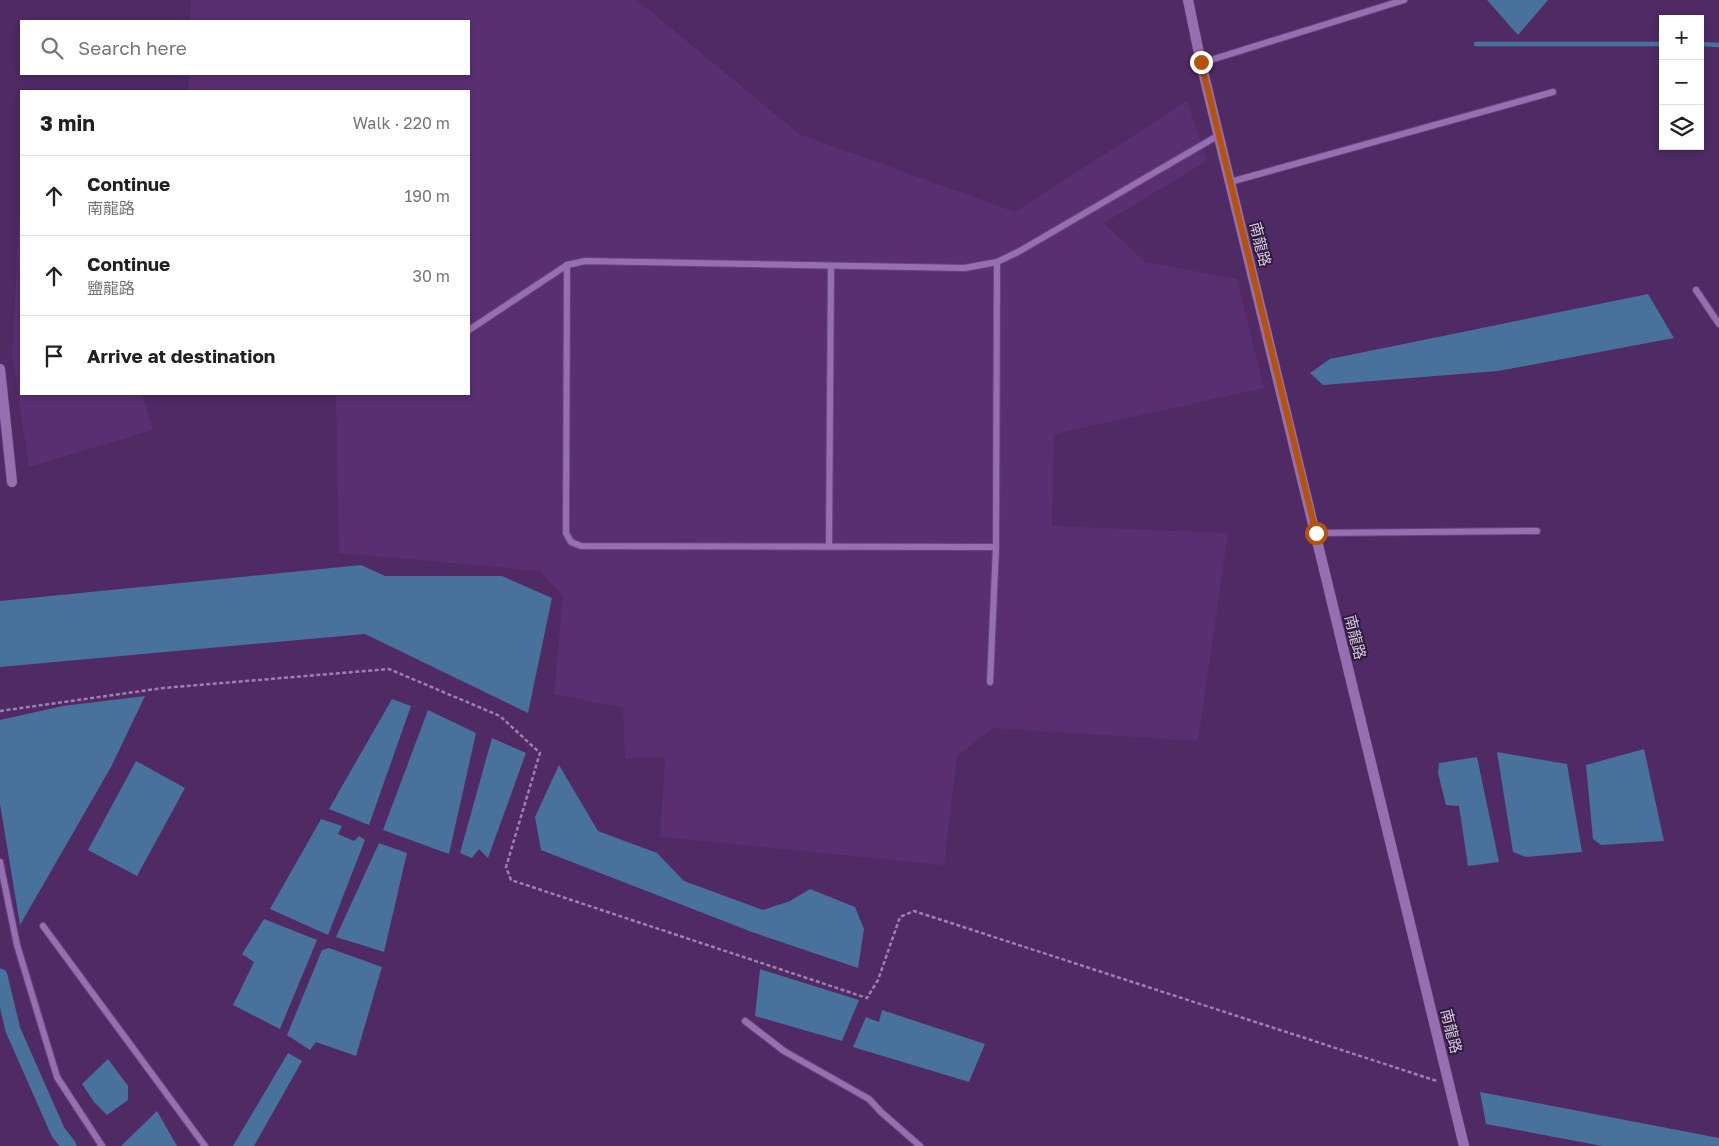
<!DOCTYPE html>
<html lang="en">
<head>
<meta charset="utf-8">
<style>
  :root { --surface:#fff; --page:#f6f6f6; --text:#202124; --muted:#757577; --line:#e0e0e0 }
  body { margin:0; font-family:"Golos Text","Noto Sans TC",sans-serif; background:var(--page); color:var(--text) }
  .controls { position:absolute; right:15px; top:15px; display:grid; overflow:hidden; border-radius:0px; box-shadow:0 2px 8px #0003 }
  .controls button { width:45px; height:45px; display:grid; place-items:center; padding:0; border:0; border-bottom:1px solid var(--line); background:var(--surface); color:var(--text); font:25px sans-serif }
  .stop { position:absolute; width:15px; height:15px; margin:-11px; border:4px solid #b45309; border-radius:50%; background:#fff }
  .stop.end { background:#b45309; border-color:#fff; box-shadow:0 1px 5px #0008 }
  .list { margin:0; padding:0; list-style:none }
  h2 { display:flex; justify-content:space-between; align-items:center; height:65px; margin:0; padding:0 20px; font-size:21px }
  h2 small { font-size:16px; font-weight:400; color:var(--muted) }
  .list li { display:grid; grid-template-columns:32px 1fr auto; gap:15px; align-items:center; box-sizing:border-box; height:80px; padding:0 20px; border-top:1px solid var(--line) }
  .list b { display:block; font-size:19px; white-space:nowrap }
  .list p { margin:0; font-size:16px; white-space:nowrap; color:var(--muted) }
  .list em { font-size:16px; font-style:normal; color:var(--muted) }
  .icon { flex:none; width:28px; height:28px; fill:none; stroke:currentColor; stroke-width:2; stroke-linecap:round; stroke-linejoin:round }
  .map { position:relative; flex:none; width:1719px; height:1146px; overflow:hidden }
  .search { position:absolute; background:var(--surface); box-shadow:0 2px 8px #0003; left:20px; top:20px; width:450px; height:55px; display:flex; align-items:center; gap:12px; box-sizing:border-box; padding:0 18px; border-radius:0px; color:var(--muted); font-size:19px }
  .panel { position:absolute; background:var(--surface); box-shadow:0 2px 8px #0003; left:20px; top:90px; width:450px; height:305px; border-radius:0px }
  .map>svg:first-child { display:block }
  .built { fill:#592f72 }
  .water { fill:#48719c }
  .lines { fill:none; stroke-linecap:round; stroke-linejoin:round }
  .stream { stroke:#48719c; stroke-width:4.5 }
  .canal { stroke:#48719c; stroke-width:15 }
  .lane-casing { stroke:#67467a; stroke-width:8 }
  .street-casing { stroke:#67467a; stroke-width:11 }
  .path { stroke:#9d80ae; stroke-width:2.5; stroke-dasharray:4 2.5; stroke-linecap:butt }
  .lane { stroke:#966fb0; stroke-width:6 }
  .street { stroke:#966fb0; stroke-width:10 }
  .route { stroke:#b45309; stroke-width:6 }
  .labels { text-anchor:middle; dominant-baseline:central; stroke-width:4; stroke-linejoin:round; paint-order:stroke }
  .street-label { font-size:15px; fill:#ddc8eb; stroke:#2d1d37 }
</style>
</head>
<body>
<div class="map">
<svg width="1719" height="1146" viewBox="0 0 1719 1146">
  <rect width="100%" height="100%" fill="#4f2a65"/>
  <g class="built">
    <polygon points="191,0 637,0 799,134 1015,212 1187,101 1207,161 1104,223 1145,262 1237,279 1264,388 1054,434 1052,526 1228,533 1198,741 993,728 957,756 944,865 660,837 665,758 625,758 623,708 554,694 563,596 540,571 339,553 336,394 469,394 469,91 188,91 189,74 469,74 469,21 190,21"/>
    <polygon points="21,183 21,394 142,394 153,430 29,467 12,356"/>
  </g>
  <g class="water">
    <polygon points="1487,0 1548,0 1518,35"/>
    <polygon points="1648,294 1674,338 1498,371 1323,385 1310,373 1330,359"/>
    <polygon points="361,565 385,576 502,576 552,598 528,713 365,634 0,667 0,601"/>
    <polygon points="145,696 111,767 20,925 0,804 0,720 63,706"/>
    <polygon points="392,699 411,706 369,825 329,809"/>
    <polygon points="428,710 476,733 449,854 383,830"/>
    <polygon points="492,738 526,753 488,858 479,849 472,858 460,853"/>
    <polygon points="1644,749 1664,841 1601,845 1593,839 1586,765"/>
    <polygon points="1497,752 1567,764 1582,852 1526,857 1513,852"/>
    <polygon points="1477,757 1499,862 1468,866 1459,806 1446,805 1438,773 1439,763"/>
    <polygon points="136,761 185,788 137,876 88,850"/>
    <polygon points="559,765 598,831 657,853 684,881 763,910 790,901 810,889 855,907 864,929 858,968 752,932 541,850 535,817"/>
    <polygon points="321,819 342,826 338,834 354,841 359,836 365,840 328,935 270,909"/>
    <polygon points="379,843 407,853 384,952 336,937"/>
    <polygon points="264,919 317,940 280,1029 233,1005 254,962 242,954"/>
    <polygon points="329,948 382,967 356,1056 316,1042 310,1050 287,1035 322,950"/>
    <polygon points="760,969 859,1000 842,1041 755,1016"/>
    <polygon points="882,1010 985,1044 969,1082 853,1047 866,1017 879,1022"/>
    <polygon points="288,1053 302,1061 254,1146 233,1146"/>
    <polygon points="108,1059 128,1086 128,1100 107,1115 94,1102 82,1084"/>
    <polygon points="1480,1092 1719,1138 1719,1146 1602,1146 1486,1124"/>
    <polygon points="157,1111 177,1146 121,1146"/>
  </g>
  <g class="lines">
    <g class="stream">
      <polyline points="1476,44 1663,44"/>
      <polyline points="1700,44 1719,45"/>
    </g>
    <polyline class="canal" points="0,976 13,1030 58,1132 69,1146"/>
    <defs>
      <g id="lane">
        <polyline points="1201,63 1404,0"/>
        <polyline points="1230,182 1553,92"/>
        <polyline points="567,265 566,533 571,542 581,546 996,547"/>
        <polyline points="1696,290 1719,324"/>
        <polyline points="469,330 567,265 585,261 965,268 997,262 1018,252 1219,135"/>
        <polyline points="1316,533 1537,531"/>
        <polyline points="829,546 831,266"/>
        <polyline points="990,682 996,547 997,262"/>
        <polyline points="0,862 17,945 57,1077 102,1146"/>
        <polyline points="43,926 205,1146"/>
        <polyline points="745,1021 784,1051 869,1099 881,1112 920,1146"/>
      </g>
      <g id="street">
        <polyline points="1188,0 1201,63 1464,1146"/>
        <polyline points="0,369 12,482"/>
      </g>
    </defs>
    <use href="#lane" class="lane-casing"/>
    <use href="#street" class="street-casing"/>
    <polyline class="path" points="0,711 163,688 389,669 500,716 540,753 506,867 511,880 867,998 878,980 900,917 914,911 1437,1081"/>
    <use href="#lane" class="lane"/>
    <use href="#street" class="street"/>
  </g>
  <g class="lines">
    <polyline class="route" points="1201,62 1316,533"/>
  </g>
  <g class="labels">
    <g class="street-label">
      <text transform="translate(1261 244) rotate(76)">南龍路</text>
      <text transform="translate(1356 637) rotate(76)">南龍路</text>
      <text transform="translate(1452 1031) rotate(76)">南龍路</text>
    </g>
  </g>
</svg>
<div class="controls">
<button>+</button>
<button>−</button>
<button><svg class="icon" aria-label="layers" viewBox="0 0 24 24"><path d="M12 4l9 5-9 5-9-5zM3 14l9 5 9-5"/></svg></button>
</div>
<div class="stop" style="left:1316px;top:533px"></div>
<div class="stop end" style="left:1201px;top:62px"></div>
<div class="search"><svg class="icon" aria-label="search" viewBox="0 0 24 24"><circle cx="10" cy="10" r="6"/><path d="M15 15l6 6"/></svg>Search here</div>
<section class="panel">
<h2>3 min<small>Walk · 220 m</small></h2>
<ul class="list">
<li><svg class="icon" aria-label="ahead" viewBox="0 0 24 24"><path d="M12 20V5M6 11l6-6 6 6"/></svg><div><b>Continue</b><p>南龍路</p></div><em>190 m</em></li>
<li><svg class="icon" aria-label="ahead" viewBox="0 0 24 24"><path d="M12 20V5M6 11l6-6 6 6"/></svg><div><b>Continue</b><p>鹽龍路</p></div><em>30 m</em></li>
<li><svg class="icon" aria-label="arrive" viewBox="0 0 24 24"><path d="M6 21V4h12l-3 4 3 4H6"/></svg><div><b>Arrive at destination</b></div></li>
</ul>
</section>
</div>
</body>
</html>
